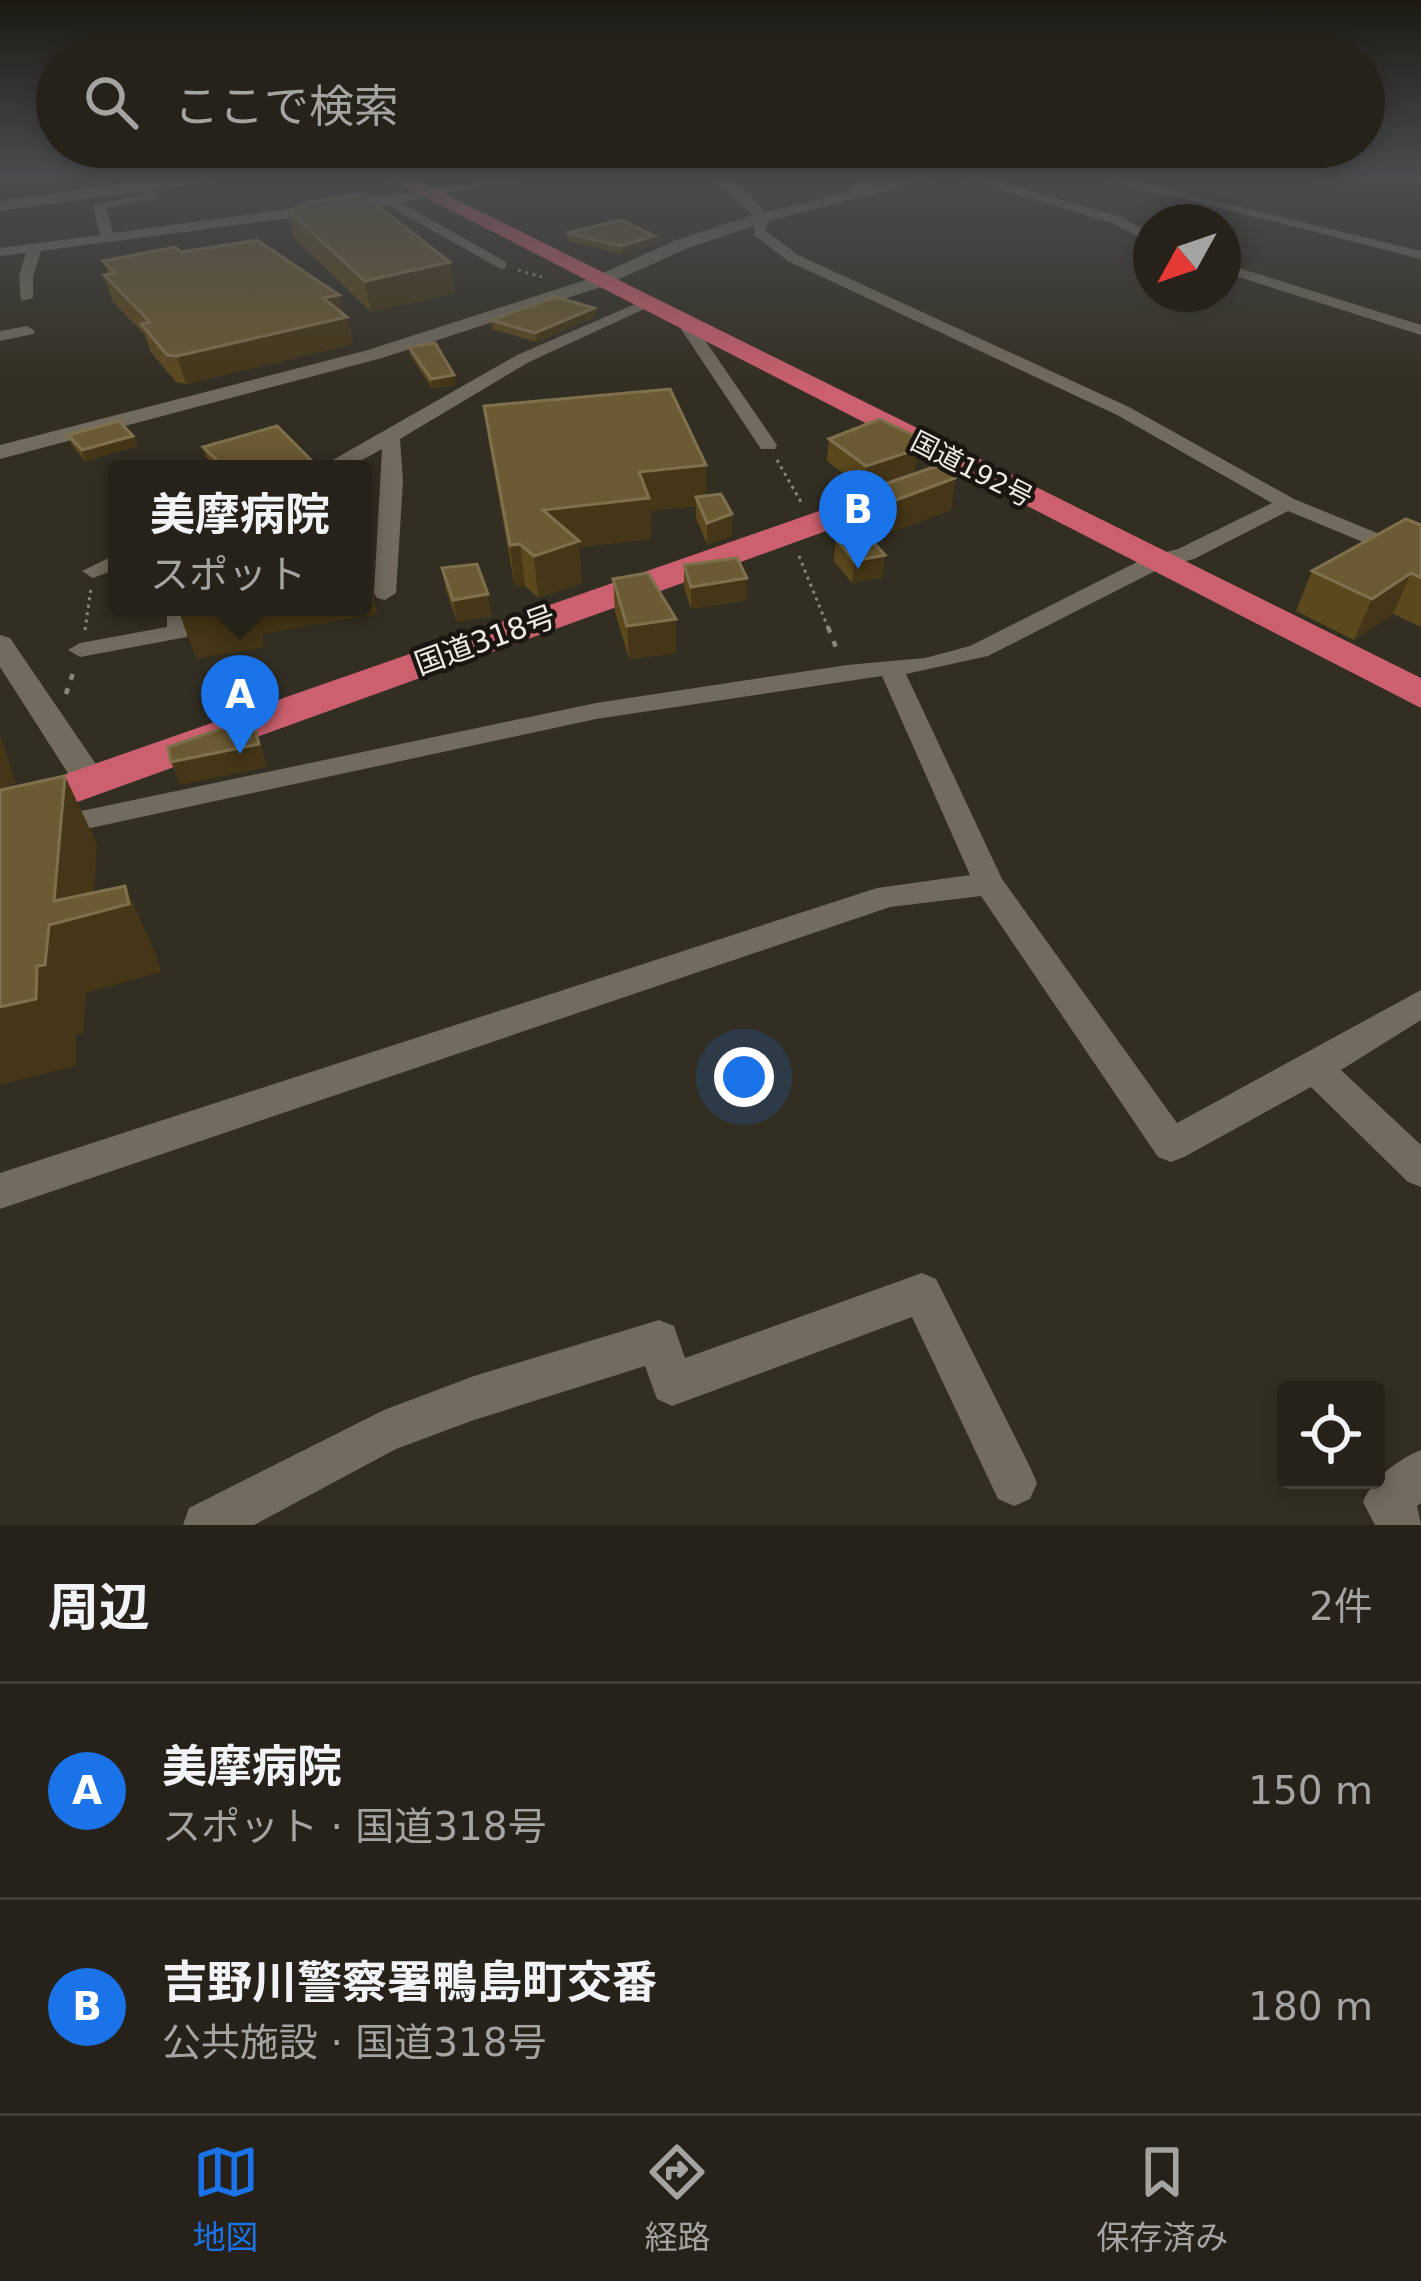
<!DOCTYPE html>
<html lang="ja">
<head>
<meta charset="utf-8">
<style>
  :root { --surface:#26221a; --page:#2e2a23; --text:#f1f3f6; --muted:#a4a4a2; --line:#423f39; --accent:#1a73e8 }
  body { margin:0; font-family:"DejaVu Sans","Noto Sans JP",sans-serif; background:var(--page); color:var(--text) }
  .controls { position:absolute; right:36px; bottom:36px; display:grid; overflow:hidden; border-radius:12px; box-shadow:0 6px 18px #0003 }
  .controls button { width:108px; height:108px; display:grid; place-items:center; padding:0; border:0; border-bottom:3px solid var(--line); background:var(--surface); color:var(--text); font:60px sans-serif }
  .compass { position:absolute; left:1133px; top:204px; width:108px; height:108px; border-radius:50%; background:var(--surface); box-shadow:0 6px 18px #0003; rotate:230deg }
  .you { position:absolute; left:744px; top:1077px; width:42px; height:42px; margin:-30px; border:9px solid #fff; border-radius:50%; background:#1a73e8; box-shadow:0 0 0 18px #1a73e833 }
  .badge { display:grid; place-items:center; width:78px; height:78px; border-radius:50%; background:var(--accent); color:#fff; font-size:39px; font-weight:700 }
  .pin { position:absolute; translate:-50% -99px; filter:drop-shadow(0 3px 6px #0008) }
  .pin::after { content:''; position:absolute; top:63px; width:42px; height:36px; background:inherit; clip-path:polygon(0 0,100% 0,50% 100%) }
  .popup { position:absolute; left:108px; top:460px; width:264px; height:156px; box-sizing:border-box; display:grid; place-content:center; border-radius:12px; background:var(--surface); filter:drop-shadow(0 3px 9px #0005); font-size:39px; white-space:nowrap; color:var(--muted) }
  .popup b { font-size:45px; color:var(--text) }
  .popup::after { content:''; position:absolute; left:50%; top:100%; margin-left:-24px; border:24px solid transparent; border-top-color:var(--surface) }
  .list { margin:0; padding:0; list-style:none }
  h2 { display:flex; justify-content:space-between; align-items:center; height:156px; margin:0; padding:0 48px; font-size:51px }
  h2 small { font-size:39px; font-weight:400; color:var(--muted) }
  .list li { display:grid; grid-template-columns:78px 1fr auto; gap:36px; align-items:center; box-sizing:border-box; height:216px; padding:0 48px; border-top:3px solid var(--line) }
  .list b { display:block; font-size:45px; white-space:nowrap }
  .list p { margin:0; font-size:39px; white-space:nowrap; color:var(--muted) }
  .list em { font-size:39px; font-style:normal; color:var(--muted) }
  .icon { flex:none; width:66px; height:66px; fill:none; stroke:currentColor; stroke-width:2; stroke-linecap:round; stroke-linejoin:round }
  .map { position:relative; flex:none; width:1421px; height:1525px; overflow:hidden }
  .search { position:absolute; background:var(--surface); box-shadow:0 6px 18px #0003; left:36px; right:36px; top:36px; height:132px; display:flex; align-items:center; gap:30px; box-sizing:border-box; padding:0 42px; border-radius:66px; color:var(--muted); font-size:45px }
  .sheet { height:588px; background:var(--surface) }
  nav { display:flex; justify-content:space-around; align-items:center; box-sizing:border-box; height:168px; border-top:3px solid var(--line); background:var(--surface); font-size:33px; color:var(--muted) }
  nav a { display:grid; justify-items:center; gap:6px }
  nav .on { color:var(--accent) }
  .map>svg:first-child { display:block }
  .lines { fill:none; stroke-linecap:round; stroke-linejoin:round }
  .path-far1 { stroke:#89857a; stroke-width:3; stroke-dasharray:3 4.5; stroke-linecap:butt }
  .path { stroke:#89857a; stroke-width:4.5; stroke-dasharray:6 9; stroke-linecap:butt }
  .minor { fill:#726b5e; fill-rule:evenodd }
  .tertiary { fill:#726b5e; fill-rule:evenodd }
  .secondary { fill:#726b5e; fill-rule:evenodd }
  .trunk { fill:#cc606e; fill-rule:evenodd }
  .wall { fill:#5b481d }
  .shaded-wall { fill:#443616 }
  .building { fill:#6b5a32; stroke:#7f704e; stroke-width:3 }
  .labels { text-anchor:middle; dominant-baseline:central; stroke-width:9; stroke-linejoin:round; paint-order:stroke }
  .far-street-label { font-size:27px; fill:#eeebe3; stroke:#191611 }
  .street-label { font-size:30px; fill:#eeebe3; stroke:#191611 }
</style>
</head>
<body>
<div class="map">
<svg width="1421" height="1525" viewBox="0 0 1421 1525">
  <rect width="100%" height="100%" fill="#332e22"/>
  <g class="lines">
    <g class="path-far1">
      <polyline points="518,270 542,277"/>
      <polyline points="777,460 801,502"/>
      <polyline points="799,556 829,630"/>
      <polyline points="85,630 91,588"/>
    </g>
    <g class="path">
      <polyline points="828,627 837,650"/>
      <polyline points="66,694 74,670"/>
    </g>
    <g class="minor">
      <polygon points="136,177 148,177 157,198 106,208 113,233 522,177 402,203 506,262 506,268 501,269 387,205 41,251 33,276 33,298 21,301 19,276 26,253 0,256 0,248 100,235 93,205 144,195"/>
      <path d="M 711,177 C 737,177 753,198 769,217 L 766,231 L 798,255 L 1129,407 L 1294,499 L 1421,551 L 1421,566 L 1288,511 L 1194,559 L 1163,567 L 988,656 L 906,674 L 1002,879 L 1177,1123 L 1421,990 L 1421,1020 L 1341,1070 L 1421,1145 L 1421,1187 L 1408,1182 L 1311,1087 L 1184,1157 L 1171,1162 L 1158,1157 L 981,896 L 890,907 L 0,1209 L 0,1173 L 877,888 L 970,875 L 882,676 L 596,719 L 53,836 L 43,833 L 39,826 L 43,819 L 596,703 L 847,665 L 925,658 L 970,646 L 1147,557 L 1178,549 L 1272,503 L 1117,415 L 788,261 L 754,235 L 756,218 Z"/>
      <polygon points="868,177 882,177 854,198 846,198 846,192"/>
      <polygon points="960,177 979,177 1122,217 1151,234 1151,243 1112,223"/>
      <polygon points="1098,177 1118,177 1421,251 1421,259"/>
      <polygon points="1223,263 1421,325 1421,335 1223,272"/>
      <polygon points="640,302 653,305 529,362 400,439 403,481 396,593 385,600 377,598 374,593 382,449 346,469 321,469 324,465 517,355"/>
      <polygon points="681,323 693,323 777,445 775,449 761,449 679,326"/>
      <polygon points="27,326 35,331 33,334 0,341 0,331"/>
      <polygon points="117,554 117,569 93,578 82,571"/>
      <polygon points="167,607 189,607 187,637 80,657 68,650 80,643 167,627"/>
      <polygon points="922,1273 936,1279 1030,1467 1037,1483 1030,1499 1014,1506 998,1499 912,1317 672,1406 657,1399 645,1366 474,1420 396,1449 254,1525 183,1525 189,1508 384,1410 474,1376 659,1320 674,1326 685,1358"/>
      <path d="M 1421,1450 L 1421,1503 L 1417,1506 L 1421,1525 L 1375,1525 L 1363,1502 C 1373,1478 1397,1460 1421,1450 Z"/>
    </g>
    <g class="tertiary">
      <polygon points="915,177 940,177 768,221 688,248 604,286 382,358 0,459 0,445 368,350 592,278 676,240 757,214"/>
      <polygon points="0,635 10,638 102,773 107,781 102,789 78,789 0,667"/>
    </g>
    <polygon class="secondary" points="170,177 215,177 206,182 0,211 0,201"/>
    <g class="trunk">
      <polygon points="386,177 411,177 1421,678 1421,708"/>
      <polygon points="922,475 934,478 939,485 934,492 0,830 0,797"/>
    </g>
  </g>
  <g class="wall">
    <polygon points="300,204 450,262 454,293 371,312 294,238 288,210 301,208"/>
    <polygon points="567,233 655,244 621,254 568,241"/>
    <polygon points="181,252 343,313 347,317 353,344 186,384 176,382 150,351 145,335 112,301 104,275 108,274 103,261"/>
    <polygon points="594,308 595,317 536,342 492,329 491,320"/>
    <polygon points="409,347 456,385 432,388 411,356"/>
    <polygon points="484,406 706,496 732,536 707,544 696,518 696,506 650,511 651,539 579,547 582,583 538,598 525,586 515,587 489,444"/>
    <polygon points="68,435 133,436 137,446 85,461 72,445"/>
    <polygon points="829,439 915,471 864,489 827,461"/>
    <polygon points="203,447 311,460 313,469 218,469 206,457"/>
    <polygon points="955,478 951,510 884,535 864,522 867,490"/>
    <polygon points="1421,525 1421,627 1393,614 1354,640 1296,611 1312,571"/>
    <polygon points="836,539 885,555 882,577 852,583 834,561"/>
    <polygon points="684,565 747,578 747,600 691,609 684,587"/>
    <polygon points="442,568 492,616 457,622 446,590"/>
    <polygon points="613,579 676,653 629,659 615,612"/>
  </g>
  <g class="shaded-wall">
    <polygon points="655,236 655,244 621,254 620,246"/>
    <polygon points="450,262 454,293 371,312 365,281"/>
    <polygon points="339,295 344,317 347,317 353,344 186,384 177,356 323,298"/>
    <polygon points="594,308 595,317 536,342 535,333"/>
    <polygon points="454,375 456,385 432,388 431,379"/>
    <polygon points="133,436 137,446 85,461 82,450"/>
    <polygon points="918,449 915,471 864,489 866,466"/>
    <polygon points="311,460 313,469 282,469"/>
    <polygon points="706,465 706,505 696,497 696,506 650,511 651,539 579,547 582,583 538,598 534,556 543,510 639,472"/>
    <polygon points="955,478 951,510 884,535 888,503"/>
    <polygon points="732,514 732,536 707,544 707,523"/>
    <polygon points="520,544 525,586 515,587 510,545"/>
    <polygon points="363,549 366,571 368,571 378,614 262,634 263,647 196,659 180,615 225,607 363,607"/>
    <polygon points="885,555 882,577 852,583 854,561"/>
    <polygon points="1411,573 1393,614 1354,640 1372,599"/>
    <polygon points="747,578 747,600 691,609 691,587"/>
    <polygon points="488,594 492,616 457,622 453,600"/>
    <polygon points="676,619 676,653 629,659 627,626"/>
    <polygon points="252,718 267,767 180,785 171,762"/>
    <polygon points="0,734 16,783 0,789"/>
    <polygon points="65,776 97,844 93,913 125,886 156,954 161,972 86,993 83,1033 76,1034 76,1066 0,1085 0,1007 37,966 54,901"/>
  </g>
  <g class="building">
    <polygon points="362,194 450,262 365,281 288,210 304,207 300,204"/>
    <polygon points="621,220 655,236 620,246 567,233"/>
    <polygon points="257,240 339,295 323,298 347,317 177,356 167,355 141,324 150,322 104,275 115,273 103,261 175,247 181,252"/>
    <polygon points="556,297 594,308 535,333 491,320"/>
    <polygon points="435,343 454,375 431,379 409,347"/>
    <polygon points="670,389 706,465 639,472 649,498 543,510 579,541 534,556 520,544 510,545 484,406"/>
    <polygon points="880,419 917,437 918,449 866,466 829,439"/>
    <polygon points="119,421 133,436 82,450 68,435"/>
    <polygon points="277,426 311,460 282,469 226,469 203,447"/>
    <polygon points="949,462 955,478 888,503 867,490"/>
    <polygon points="721,494 732,514 707,523 696,497"/>
    <polygon points="1406,519 1421,525 1421,578 1411,573 1372,599 1312,571"/>
    <polygon points="866,534 885,555 854,561 836,539"/>
    <polygon points="737,558 747,578 691,587 684,565"/>
    <polygon points="477,564 488,594 453,600 442,568"/>
    <polygon points="648,573 676,619 627,626 613,579"/>
    <polygon points="180,607 225,607 180,615"/>
    <polygon points="252,718 259,744 171,762 168,747"/>
    <polygon points="65,776 54,901 125,886 129,904 49,925 45,965 37,966 36,999 0,1007 0,790"/>
  </g>
  <linearGradient id="sky" x2="0" y2="1"><stop stop-color="#1c1913"/><stop offset="0.45" stop-color="#4a4c4f"/><stop offset="1" stop-color="#4a4c4f" stop-opacity="0"/></linearGradient>
  <rect width="1421" height="390" fill="url(#sky)"/>
  <g class="labels">
    <g class="far-street-label">
      <text transform="translate(972 469) rotate(27)">国道192号</text>
    </g>
    <g class="street-label">
      <text transform="translate(485 640) rotate(-20)">国道318号</text>
    </g>
  </g>
</svg>
<div class="controls">
<button><svg class="icon" aria-label="locate" viewBox="0 0 24 24"><circle cx="12" cy="12" r="6"/><path d="M12 2v4M12 18v4M2 12h4M18 12h4"/></svg></button>
</div>
<svg class="compass" viewBox="-18 -18 36 36"><path d="M0-13l5 13h-10z" fill="#e53935"/><path d="M0 13l5-13h-10z" fill="#a4a4a2"/></svg>
<div class="you"></div>
<div class="pin badge" style="left:240px;top:754px">A</div>
<div class="popup"><b>美摩病院</b>スポット</div>
<div class="pin badge" style="left:858px;top:569px">B</div>
<div class="search"><svg class="icon" aria-label="search" viewBox="0 0 24 24"><circle cx="10" cy="10" r="6"/><path d="M15 15l6 6"/></svg>ここで検索</div>
</div>
<section class="sheet">
<h2>周辺<small>2件</small></h2>
<ul class="list">
<li><span class="badge">A</span><div><b>美摩病院</b><p>スポット · 国道318号</p></div><em>150 m</em></li>
<li><span class="badge">B</span><div><b>吉野川警察署鴨島町交番</b><p>公共施設 · 国道318号</p></div><em>180 m</em></li>
</ul>
</section>
<nav>
<a class="on"><svg class="icon" aria-label="map" viewBox="0 0 24 24"><path d="M3 6l6-2 6 2 6-2v14l-6 2-6-2-6 2zM9 4v14M15 6v14"/></svg>地図</a>
<a><svg class="icon" aria-label="directions" viewBox="0 0 24 24"><path d="M12 3l9 9-9 9-9-9zM9 14v-3h6M13 9l2 2-2 2"/></svg>経路</a>
<a><svg class="icon" aria-label="saved" viewBox="0 0 24 24"><path d="M7 4h10v16l-5-4-5 4z"/></svg>保存済み</a>
</nav>
</body>
</html>
